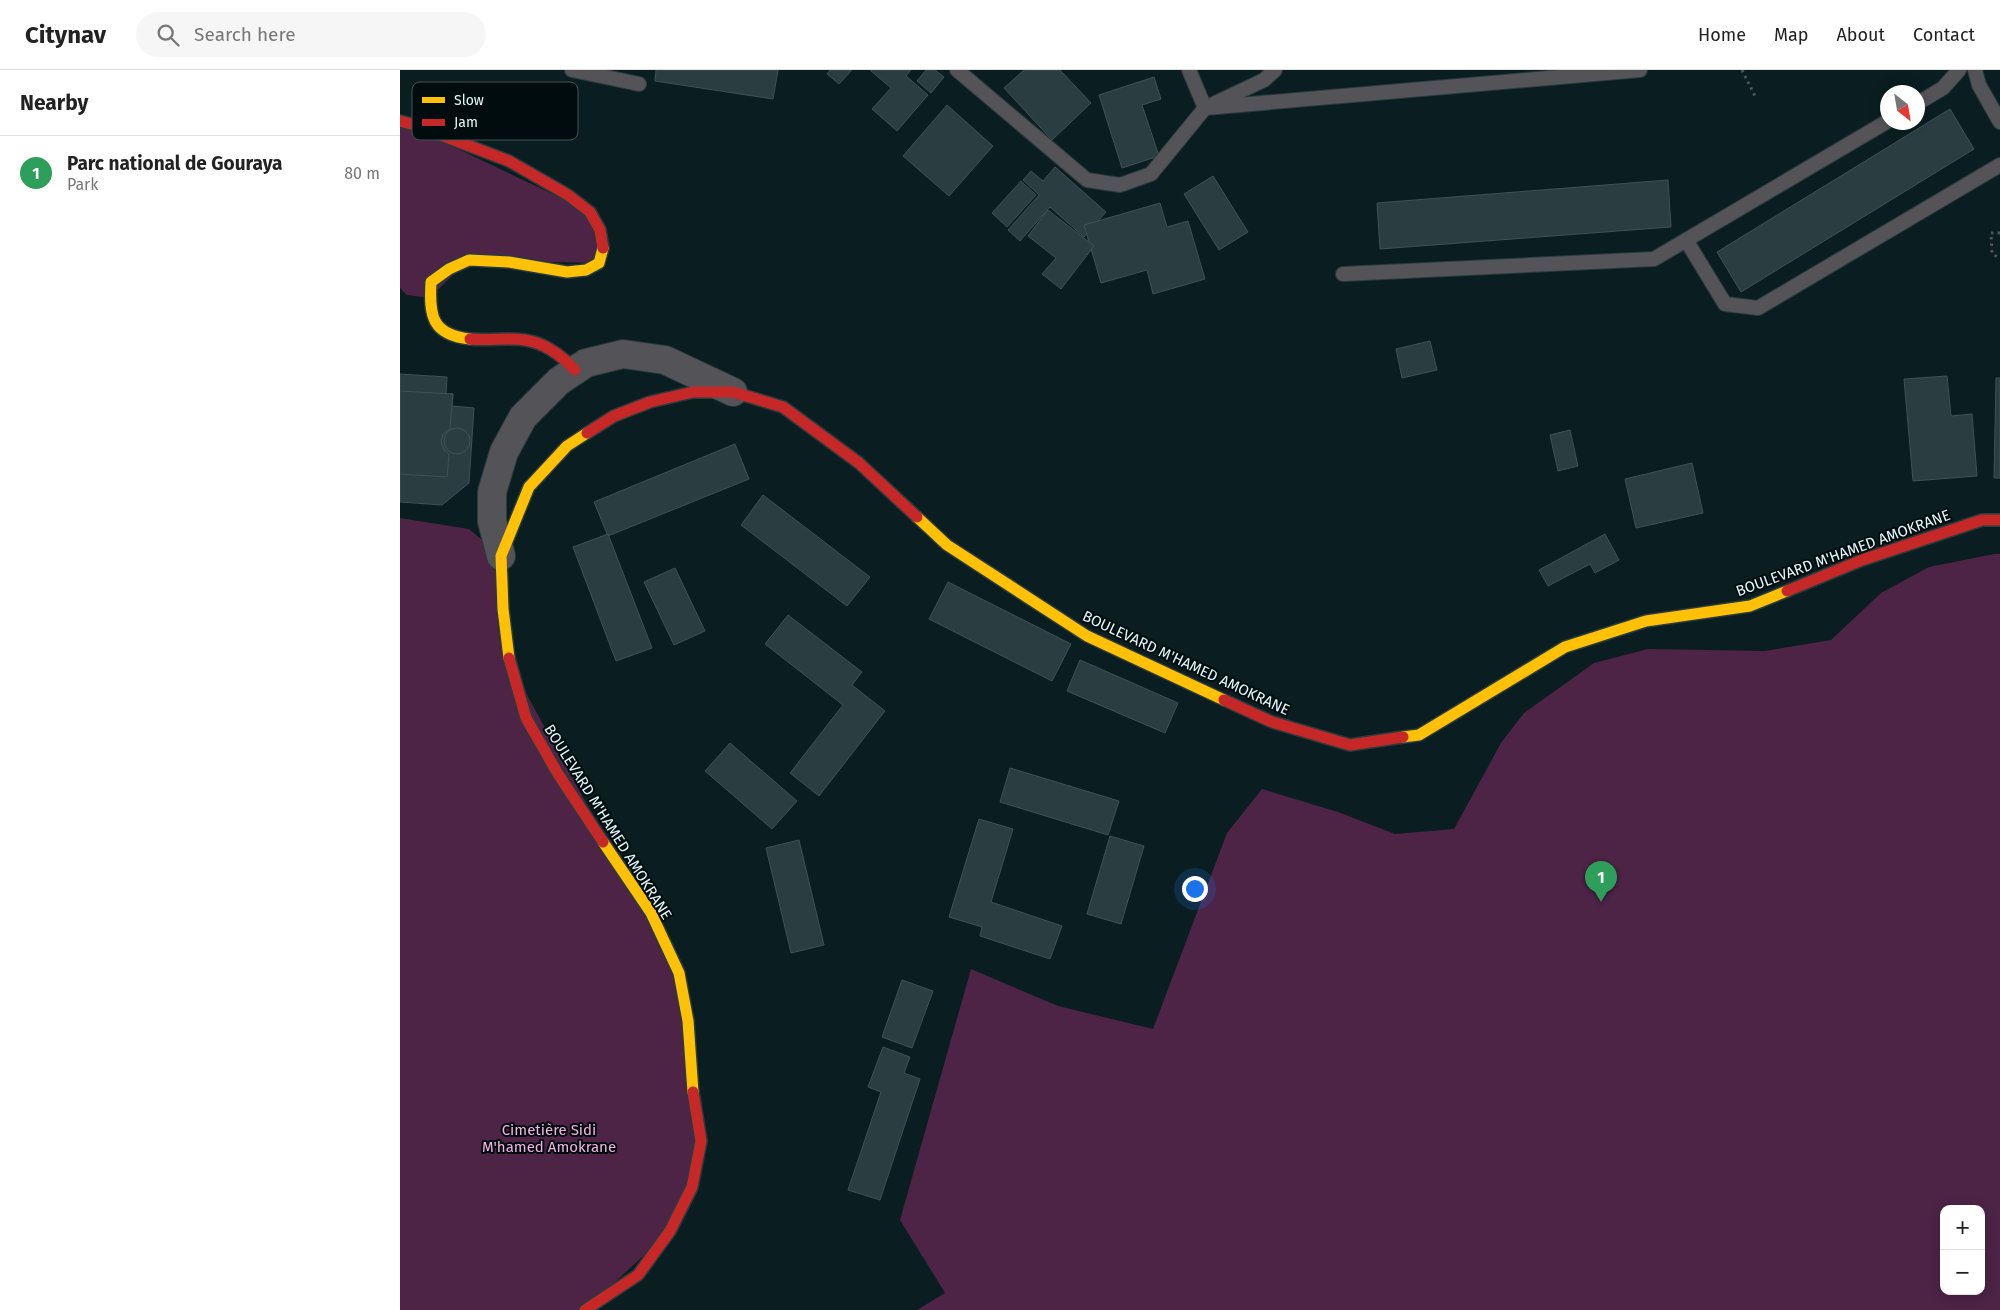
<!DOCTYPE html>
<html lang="en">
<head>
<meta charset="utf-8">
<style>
  :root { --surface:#fff; --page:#f6f6f6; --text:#222; --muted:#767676; --line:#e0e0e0; --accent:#576061 }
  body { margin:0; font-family:"Fira Sans",sans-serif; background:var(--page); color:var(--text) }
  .controls { position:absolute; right:15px; bottom:15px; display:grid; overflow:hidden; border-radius:10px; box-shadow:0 2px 12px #0003 }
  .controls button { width:45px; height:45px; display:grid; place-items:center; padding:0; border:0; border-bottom:1px solid var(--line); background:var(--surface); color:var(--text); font:25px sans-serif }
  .compass { position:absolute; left:1480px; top:15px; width:45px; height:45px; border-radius:50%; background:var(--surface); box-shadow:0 2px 12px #0003; rotate:149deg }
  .you { position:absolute; left:794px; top:818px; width:18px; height:18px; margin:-12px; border:4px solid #fff; border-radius:50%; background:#1a73e8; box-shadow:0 0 0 8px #1a73e833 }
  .badge { display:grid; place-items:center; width:32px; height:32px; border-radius:50%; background:var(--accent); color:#fff; font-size:16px; font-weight:700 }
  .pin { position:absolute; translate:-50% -41px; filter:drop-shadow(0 1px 2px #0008) }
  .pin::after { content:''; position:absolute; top:26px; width:18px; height:15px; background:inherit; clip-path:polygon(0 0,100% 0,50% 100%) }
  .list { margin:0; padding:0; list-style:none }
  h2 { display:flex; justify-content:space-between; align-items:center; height:65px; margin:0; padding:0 20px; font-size:21px }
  h2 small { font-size:16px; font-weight:400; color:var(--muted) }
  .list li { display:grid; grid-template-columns:32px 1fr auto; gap:15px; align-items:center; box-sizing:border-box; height:75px; padding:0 20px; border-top:1px solid var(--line) }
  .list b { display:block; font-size:19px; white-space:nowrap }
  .list p { margin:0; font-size:16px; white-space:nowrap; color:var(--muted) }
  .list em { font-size:16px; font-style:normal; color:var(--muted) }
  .icon { flex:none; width:28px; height:28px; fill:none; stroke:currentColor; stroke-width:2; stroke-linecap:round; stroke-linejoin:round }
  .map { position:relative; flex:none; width:1600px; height:1240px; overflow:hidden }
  header { display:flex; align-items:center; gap:30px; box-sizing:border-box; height:70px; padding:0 25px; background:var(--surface); border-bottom:1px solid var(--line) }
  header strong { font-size:24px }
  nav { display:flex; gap:28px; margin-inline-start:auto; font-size:18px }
  .search { width:350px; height:45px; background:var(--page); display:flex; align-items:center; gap:12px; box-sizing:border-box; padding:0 18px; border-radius:28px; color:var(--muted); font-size:19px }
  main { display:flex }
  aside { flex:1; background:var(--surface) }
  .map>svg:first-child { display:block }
  .green { fill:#4d2346; fill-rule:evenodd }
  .building { fill:#2a3d40; stroke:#415154 }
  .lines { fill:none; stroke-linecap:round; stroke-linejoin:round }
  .lane-casing { stroke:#2a3b3e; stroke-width:16 }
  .street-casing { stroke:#2a3b3e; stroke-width:30 }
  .slow-casing { stroke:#2a3b3e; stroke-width:14 }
  .jam-casing { stroke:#2a3b3e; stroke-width:14 }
  .path { stroke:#4d5458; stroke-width:3; stroke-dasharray:2.5 4; stroke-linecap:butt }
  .lane { stroke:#545358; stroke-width:14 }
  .street { stroke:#545358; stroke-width:28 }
  .slow { stroke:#ffc107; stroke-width:11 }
  .jam { stroke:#c62828; stroke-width:11 }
  .labels { text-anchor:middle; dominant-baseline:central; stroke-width:4; stroke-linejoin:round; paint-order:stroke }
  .street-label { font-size:15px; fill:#e4f8fc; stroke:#010c0e }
  .park-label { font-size:15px; fill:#f7b2e4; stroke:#010c0e }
  .key { fill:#010c0e; stroke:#455355; stroke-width:1 }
  .key-label { font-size:14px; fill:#e4f8fc }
</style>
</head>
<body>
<header>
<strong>Citynav</strong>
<div class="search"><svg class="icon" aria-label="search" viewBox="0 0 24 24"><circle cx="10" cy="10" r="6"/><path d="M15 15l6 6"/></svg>Search here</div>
<nav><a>Home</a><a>Map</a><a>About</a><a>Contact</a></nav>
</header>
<main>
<aside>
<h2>Nearby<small></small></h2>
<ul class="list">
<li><span class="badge" style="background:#2e9e5b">1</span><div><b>Parc national de Gouraya</b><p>Park</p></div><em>80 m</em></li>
</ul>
</aside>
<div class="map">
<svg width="1600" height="1240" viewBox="0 0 1600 1240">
  <rect width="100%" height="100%" fill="#0a1e21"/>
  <g class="green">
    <polygon points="0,51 190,142 199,193 69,190 29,228 7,225 0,218"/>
    <polygon points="0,448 69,459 101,486 109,592 279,903 301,1071 270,1161 185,1240 0,1240"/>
    <path d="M 1594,484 L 1600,484 L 1600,1240 L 517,1240 L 545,1223 L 500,1150 L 571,899 L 658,936 L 753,959 L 827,763 L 862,719 L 938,742 L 995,764 L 1054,759 L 1101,673 L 1124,643 L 1194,593 L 1248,579 L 1365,581 L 1431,570 L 1481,523 L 1529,497 ZM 1544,1139 L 1581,1139 L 1581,1221 L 1544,1221 Z"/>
  </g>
  <g class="building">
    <polygon points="256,0 378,0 373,29 255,11"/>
    <polygon points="430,0 452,0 439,14 427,4"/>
    <polygon points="470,0 511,0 506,6 528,25 497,61 472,39 491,18"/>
    <polygon points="526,0 535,0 544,7 531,23 517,11"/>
    <polygon points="624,0 660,0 691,33 652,70 604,18"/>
    <polygon points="754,7 761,29 742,35 759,86 722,98 699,25"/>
    <polygon points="547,35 593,76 549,126 503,86"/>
    <polygon points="1550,39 1574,79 1341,222 1317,182"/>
    <polygon points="655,97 706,142 684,167 650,137 620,171 608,160 639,125 623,110 631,101 643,111"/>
    <polygon points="813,106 848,162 819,180 784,124"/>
    <polygon points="1268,110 1271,157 980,179 977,133"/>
    <polygon points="621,111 636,125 607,157 592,143"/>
    <polygon points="760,133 767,157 788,151 805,209 753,224 747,200 701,213 684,155"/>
    <polygon points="648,140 694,176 661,219 642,204 656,188 628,166"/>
    <polygon points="1030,271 1037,300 1002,308 996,279"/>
    <polygon points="0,304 47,307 46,324 53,324 52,336 74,338 69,413 42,435 0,432"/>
    <polygon points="1547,306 1551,346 1572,344 1577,406 1513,411 1504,309"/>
    <polygon points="1596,308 1600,308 1600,408 1594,408"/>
    <polygon points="0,321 53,324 50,359 43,364 41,372 44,380 49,384 47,407 0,404"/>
    <circle cx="57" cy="371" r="13"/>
    <polygon points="1170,360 1178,396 1158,401 1150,365"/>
    <polygon points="335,374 349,409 208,466 194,432"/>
    <polygon points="1292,393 1303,443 1236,458 1225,409"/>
    <polygon points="363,425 470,507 447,536 341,455"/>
    <polygon points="208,464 252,578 216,591 173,477"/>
    <polygon points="1205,464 1219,490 1195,503 1190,494 1148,516 1139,500"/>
    <polygon points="275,498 305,561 274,575 244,512"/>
    <polygon points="548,512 671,574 652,611 529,549"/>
    <polygon points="388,545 462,602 452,615 485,641 419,726 390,703 443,635 365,574"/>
    <polygon points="680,590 778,633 765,663 667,621"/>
    <polygon points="330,673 397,731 372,759 305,701"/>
    <polygon points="610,698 719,731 708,765 600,732"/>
    <polygon points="579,749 613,759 591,832 662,856 650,889 580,866 582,857 549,847"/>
    <polygon points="710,766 744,776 721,854 687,844"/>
    <polygon points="399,770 424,875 391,883 366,778"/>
    <polygon points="502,910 533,921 512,978 482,967"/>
    <polygon points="483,977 510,987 504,1003 520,1009 480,1130 448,1120 481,1022 468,1017"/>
  </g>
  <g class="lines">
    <defs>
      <g id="lane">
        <polyline points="172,0 239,14"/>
        <polyline points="557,0 687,110 720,115 751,104 805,38 864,10 875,0"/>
        <polyline points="789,0 805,38 1240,0"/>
        <polyline points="1575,0 1579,15 1600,52"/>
        <polyline points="1518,33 1543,18 1559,0"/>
        <polyline points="1286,170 1325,234 1358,238 1600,95"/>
        <polyline points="943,204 1254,189 1488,51"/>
      </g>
      <polyline id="street" points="101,486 92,451 92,422 104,382 123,347 159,311 186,293 223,284 265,290 333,322"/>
      <g id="slow">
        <path d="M 70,269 C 32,265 29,246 31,212 L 49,199 L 69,190 L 109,192 L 167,202 L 186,200 L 199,193 L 203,178"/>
        <polyline points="517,447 547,475 687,566 824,630"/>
        <polyline points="109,588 103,539 101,486 129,417 167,376 187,363"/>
        <polyline points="1003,667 1019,665 1165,577 1246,551 1350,536 1387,521"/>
        <polyline points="203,772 251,843 279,903 288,951 293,1022"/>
      </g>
      <g id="jam">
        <polyline points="0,51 15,55 109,91 168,125 190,142 200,160 203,178"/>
        <path d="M 70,269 C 88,271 108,267 125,270 C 145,273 162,286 175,300"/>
        <polyline points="187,363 214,346 250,332 293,322 333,322 383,337 459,393 517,447"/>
        <polyline points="1387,521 1462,490 1582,450 1600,450"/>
        <polyline points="109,588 126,648 158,704 203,772"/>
        <polyline points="824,630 872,652 950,675 1003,667"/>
        <polyline points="185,1240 238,1205 270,1161 292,1117 301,1071 293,1022"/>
      </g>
    </defs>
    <use href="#lane" class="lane-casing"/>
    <use href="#street" class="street-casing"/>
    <use href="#slow" class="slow-casing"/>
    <use href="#jam" class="jam-casing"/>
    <g class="path">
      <polyline points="1342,0 1356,28"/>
      <polyline points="1600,163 1591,163 1592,183 1600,189"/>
    </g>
    <use href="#lane" class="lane"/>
    <use href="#street" class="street"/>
    <use href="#slow" class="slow"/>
    <use href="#jam" class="jam"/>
  </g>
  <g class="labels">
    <g class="street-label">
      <text transform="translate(1443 483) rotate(-20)">BOULEVARD M'HAMED AMOKRANE</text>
      <text transform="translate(786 593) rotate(25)">BOULEVARD M'HAMED AMOKRANE</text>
      <text transform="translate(208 752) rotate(58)">BOULEVARD M'HAMED AMOKRANE</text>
    </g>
    <g class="park-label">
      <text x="149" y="1060">Cimetière Sidi<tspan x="149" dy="17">M'hamed Amokrane</tspan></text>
    </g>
  </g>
  <rect x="12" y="12" width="166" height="58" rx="8" class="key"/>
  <rect x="22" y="27" width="23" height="6" fill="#ffc107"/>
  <rect x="22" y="49" width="23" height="7" fill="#c62828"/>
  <g class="key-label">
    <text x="54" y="35">Slow</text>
    <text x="54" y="57">Jam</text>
  </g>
</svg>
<div class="controls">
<button>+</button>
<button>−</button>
</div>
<svg class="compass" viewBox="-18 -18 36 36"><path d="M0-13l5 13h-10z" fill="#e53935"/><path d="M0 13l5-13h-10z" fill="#767676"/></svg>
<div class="you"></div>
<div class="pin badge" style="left:1201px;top:832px;background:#2e9e5b">1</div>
</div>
</main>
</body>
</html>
